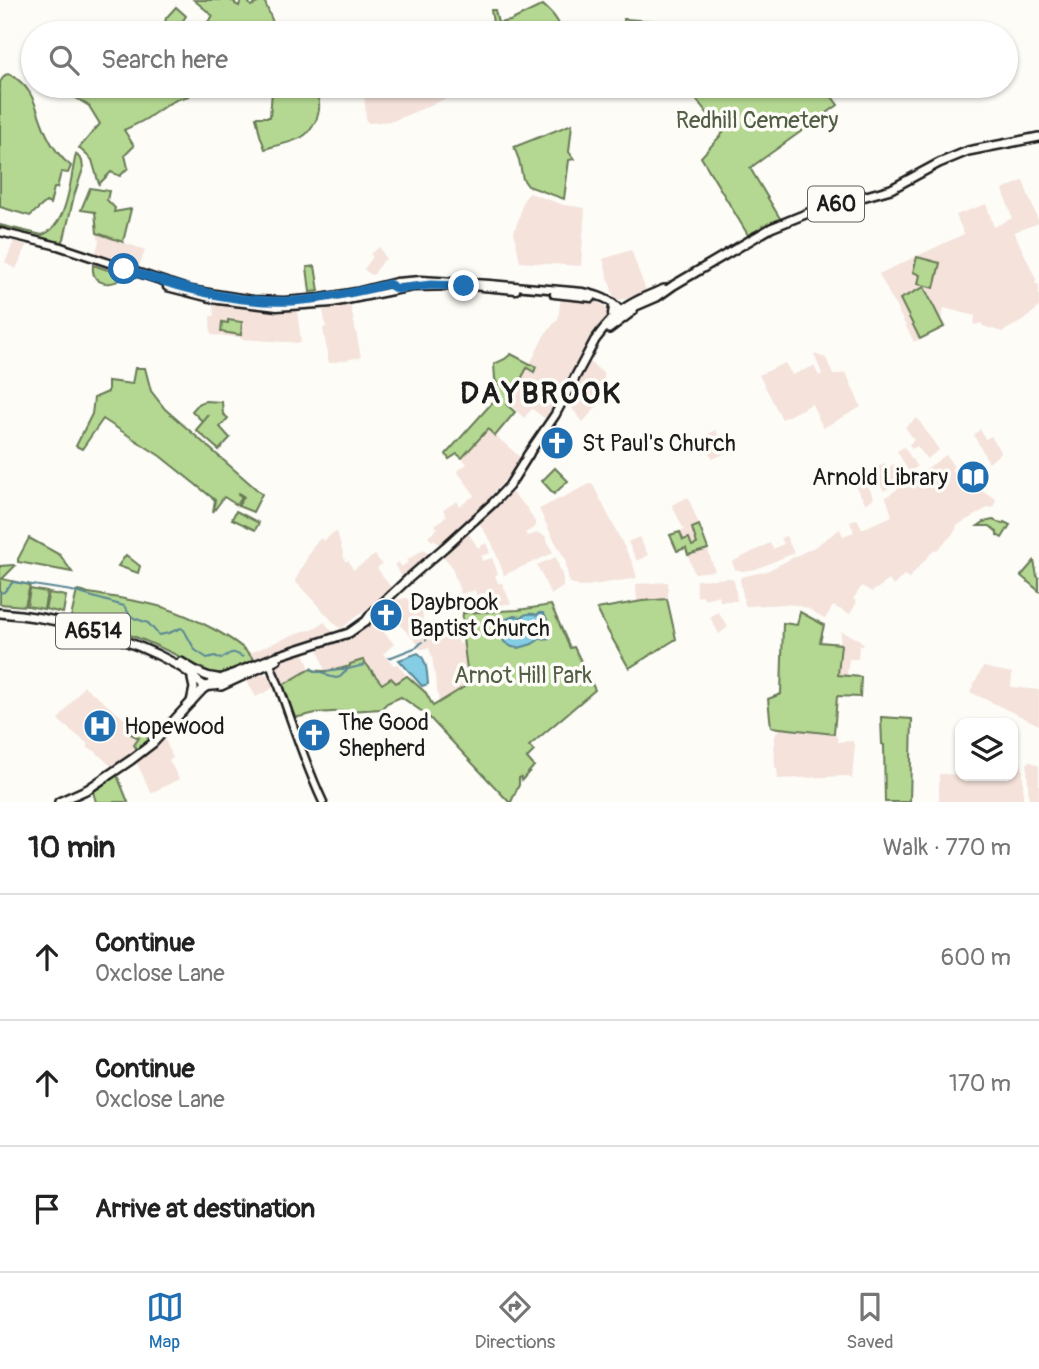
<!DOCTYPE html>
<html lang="en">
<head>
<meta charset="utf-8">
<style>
  :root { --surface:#fff; --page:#f2f2f2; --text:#222; --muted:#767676; --line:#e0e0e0; --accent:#1f6fb2 }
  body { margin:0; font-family:Pangolin,sans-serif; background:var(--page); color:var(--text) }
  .controls { position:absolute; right:21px; bottom:21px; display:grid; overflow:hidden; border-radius:14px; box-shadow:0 2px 5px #0004 }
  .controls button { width:63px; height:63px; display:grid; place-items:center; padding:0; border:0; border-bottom:2px solid var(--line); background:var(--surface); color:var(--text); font:35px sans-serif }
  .stop { position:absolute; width:21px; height:21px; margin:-16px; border:5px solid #1f6fb2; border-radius:50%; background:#fff }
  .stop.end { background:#1f6fb2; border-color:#fff; box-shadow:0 2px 7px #0008 }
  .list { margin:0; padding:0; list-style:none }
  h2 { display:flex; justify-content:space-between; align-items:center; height:91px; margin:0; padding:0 28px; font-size:30px }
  h2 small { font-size:23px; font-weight:400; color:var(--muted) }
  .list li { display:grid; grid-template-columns:46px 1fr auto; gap:21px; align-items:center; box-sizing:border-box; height:126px; padding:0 28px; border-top:2px solid var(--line) }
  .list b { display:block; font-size:26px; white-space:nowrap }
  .list p { margin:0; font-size:23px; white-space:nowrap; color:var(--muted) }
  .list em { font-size:23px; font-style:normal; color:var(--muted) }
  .icon { flex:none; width:38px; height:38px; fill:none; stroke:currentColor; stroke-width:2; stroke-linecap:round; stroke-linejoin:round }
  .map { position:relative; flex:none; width:1039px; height:802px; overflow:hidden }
  .search { position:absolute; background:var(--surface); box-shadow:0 2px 5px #0004; left:21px; right:21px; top:21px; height:77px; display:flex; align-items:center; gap:18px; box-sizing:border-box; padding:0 24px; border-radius:38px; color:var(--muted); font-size:26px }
  .sheet { height:469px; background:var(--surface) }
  nav { display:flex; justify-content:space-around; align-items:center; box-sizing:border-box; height:98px; border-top:2px solid var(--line); background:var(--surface); font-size:19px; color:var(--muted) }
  nav a { display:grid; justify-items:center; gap:4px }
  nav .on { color:var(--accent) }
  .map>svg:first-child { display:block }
  .built { fill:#f4e2db }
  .green { fill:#b4d892; stroke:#687a57; stroke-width:2 }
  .water { fill:#84cde5; stroke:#5a8695; stroke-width:2 }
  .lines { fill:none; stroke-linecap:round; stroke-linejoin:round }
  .stream { stroke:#5a8695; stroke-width:2 }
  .major-casing { stroke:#1c1c1c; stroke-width:11 }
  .highway-casing { stroke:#1c1c1c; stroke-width:12 }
  .major { stroke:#fdfcf7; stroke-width:6 }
  .highway { stroke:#fdfcf7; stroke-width:7 }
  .route { stroke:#1f6fb2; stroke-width:9 }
  .labels { text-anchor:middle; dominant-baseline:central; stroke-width:7; stroke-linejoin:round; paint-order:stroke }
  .shield { fill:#fdfcf7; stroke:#605f5e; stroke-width:2 }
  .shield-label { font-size:21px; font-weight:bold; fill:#1c1c1c }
  .park-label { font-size:23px; fill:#515e45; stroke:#fdfcf7 }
  .poi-label { font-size:23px; fill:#1c1c1c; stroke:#fdfcf7; text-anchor:start }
  .district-label { font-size:30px; font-weight:bold; letter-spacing:2px; fill:#1c1c1c; stroke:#fdfcf7 }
</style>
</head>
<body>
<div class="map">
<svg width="1039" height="802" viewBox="0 0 1039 802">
  <rect width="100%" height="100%" fill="#fdfcf7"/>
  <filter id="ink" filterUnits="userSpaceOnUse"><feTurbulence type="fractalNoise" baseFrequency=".0143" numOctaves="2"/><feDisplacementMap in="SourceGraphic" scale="14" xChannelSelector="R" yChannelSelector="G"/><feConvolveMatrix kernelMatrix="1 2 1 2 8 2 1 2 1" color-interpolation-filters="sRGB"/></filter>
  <g filter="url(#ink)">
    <g class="built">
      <polygon points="361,86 448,86 450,97 393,121 369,123 366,121 365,103"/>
      <polygon points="1023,181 1039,223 1014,232 1036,279 1035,283 1039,285 1039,307 1024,320 1002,332 983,326 981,323 974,325 975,316 944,308 942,317 946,327 914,342 879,274 964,234 956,215 986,204 994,227 1012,218 1003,189"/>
      <polygon points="529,193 564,205 585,208 581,266 520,262 514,232 519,218 523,201"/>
      <polygon points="97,233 145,250 138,269 95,256 99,241"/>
      <polygon points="14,241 27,245 16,269 5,263"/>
      <polygon points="380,247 386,260 384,260 375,272 376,273 371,275 364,269 373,257 370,254"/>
      <polygon points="631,250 646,291 625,299 618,300 614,298 603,259"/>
      <polygon points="561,297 588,300 597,302 609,309 610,314 584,352 547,420 532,409 524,418 509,403 527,367 536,367 530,364 545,334 558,319"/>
      <polygon points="213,302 258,309 297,310 301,343 241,339 240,337 211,335 210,316 214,316"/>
      <polygon points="350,303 361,357 329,363 323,328 326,327 323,310"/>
      <polygon points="814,354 826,358 833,375 846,373 861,407 823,428 812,404 782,419 759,375 785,363 792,375 814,366 819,376 822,374"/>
      <polygon points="587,360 603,373 606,388 600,403 583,422 566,401"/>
      <polygon points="917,418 939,450 927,459 917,446 912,449 909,444 914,440 905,427"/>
      <polygon points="488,429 521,458 509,475 483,505 441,547 434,539 432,541 428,537 438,528 435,525 447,516 443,510 457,501 460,506 475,495 457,471 467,464 462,458"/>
      <polygon points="980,429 985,439 991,436 1001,452 989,463 974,435"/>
      <polygon points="716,430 726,453 713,459 701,438"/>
      <polygon points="904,447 917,467 909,472 897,451"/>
      <polygon points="946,455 954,467 951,469 955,474 957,473 975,495 980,491 983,491 996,499 993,508 989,507 956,526 957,528 951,536 936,551 934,550 909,578 904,575 893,586 889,580 872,592 862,586 853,599 857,602 850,614 833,606 825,619 809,609 796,605 785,604 747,606 745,605 740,580 741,577 767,571 816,546 840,529 843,536 854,532 850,522 855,519 858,520 862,529 892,516 886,497"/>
      <polygon points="885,463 888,468 894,464 902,478 884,491 872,470"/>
      <polygon points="865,480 874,498 866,504 855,486"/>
      <polygon points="592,483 633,564 637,578 580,587 569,582 565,559 552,536 539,509"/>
      <polygon points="511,492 527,508 535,522 535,527 525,533 528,536 538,533 545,536 553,553 504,575 492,543 479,523 507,493"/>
      <polygon points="688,497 699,525 715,571 694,573 686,548 677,551 670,535 684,530 672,505"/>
      <polygon points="467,531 478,548 486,543 490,553 481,556 482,561 492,558 498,574 495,575 498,583 502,583 511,604 494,605 492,602 479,605 475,590 461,594 451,565 442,555"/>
      <polygon points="337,532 345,561 349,561 353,570 375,555 382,564 377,568 392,589 342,628 338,627 295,581 313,546 321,538 324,541 333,533"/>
      <polygon points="786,536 794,553 756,569 742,571 735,569 732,562 770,543 773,549 784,544 781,538"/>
      <polygon points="639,537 648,555 637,561 628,542"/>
      <polygon points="424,549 430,557 403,578 394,565 398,562 402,567 408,562 407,560"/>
      <polygon points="556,557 563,579 563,587 551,595 537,565"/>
      <polygon points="731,578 734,580 737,601 720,601 719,595 704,599 703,595 697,597 696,580"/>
      <polygon points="668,582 668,599 637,602 636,584"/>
      <polygon points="407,598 415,607 416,599 422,600 423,624 425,634 427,635 439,630 440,638 458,638 459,644 463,643 469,684 439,702 432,657 429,648 420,649 417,643 392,617 397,612 390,604 396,600"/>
      <polygon points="718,612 728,627 719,634 710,617"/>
      <polygon points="372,618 394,644 383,654 394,665 397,664 407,676 396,684 382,684 350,666 325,671 318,648 352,635"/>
      <polygon points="324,622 333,632 255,662 250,653 290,636 304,631 312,630"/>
      <polygon points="841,631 860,640 864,646 859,646 858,659 849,659 847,676 838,675"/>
      <polygon points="304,653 310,669 283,685 277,668 277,665 280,662"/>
      <polygon points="983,667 1012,673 1011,687 1039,690 1039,725 970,692"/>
      <polygon points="260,673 268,675 275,687 256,697 246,679"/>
      <polygon points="84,686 150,740 113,768 95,751 88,748 88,744 58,720"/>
      <polygon points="779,728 834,734 837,737 838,742 853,741 853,744 855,744 852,779 846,776 778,779 777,768 775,768 774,738"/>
      <polygon points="164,737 173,758 169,760 179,779 151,793 136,761"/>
      <polygon points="1013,759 1021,763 1023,769 1023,802 939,802 939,774 1013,776"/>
      <polygon points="1029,761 1039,766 1039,802 1029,802 1027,764"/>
    </g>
    <g class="green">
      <polygon points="194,0 229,0 235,2 235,4 239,6 241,0 247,0 251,6 264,0 274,25 259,33 198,33 213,16"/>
      <path d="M 543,5 C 552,13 559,20 562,33 L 556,27 L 542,30 L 539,33 L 481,33 L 481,25 L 493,23 L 491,10 L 495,10 L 498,23 L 510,21 Z"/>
      <polygon points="176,7 186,16 182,22 195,33 163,33 166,18"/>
      <polygon points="624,19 652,21 651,33 623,33 619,28 625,25"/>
      <path d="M 9,74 C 36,88 35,110 47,135 C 52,146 61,158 71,166 L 68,173 L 61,172 L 57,188 L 54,188 L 50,204 L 46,202 L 30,216 L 0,207 L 0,82 L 5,75 Z"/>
      <path d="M 75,86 L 186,86 L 185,87 L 189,96 C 173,99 162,108 149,117 C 142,122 132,126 124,130 L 134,146 L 125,155 L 128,168 L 120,176 L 111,172 L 99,184 L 92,160 L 79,148 L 100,124 L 89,106 L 73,96 Z"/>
      <path d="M 275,86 C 284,86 300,83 308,87 C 328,97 318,128 302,137 C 292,143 277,145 265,149 L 260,135 L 256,117 L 270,117 L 272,91 Z"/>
      <polygon points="713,86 824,86 838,105 750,168 781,220 762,226 762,228 748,235 701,157 723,133 692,94"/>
      <polygon points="572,124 569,152 574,159 569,160 564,199 528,186 523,179 519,160 514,147"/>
      <path d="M 76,154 L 82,161 L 83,169 L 74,196 L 64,239 L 62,242 L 50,240 L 0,227 L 0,225 L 42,235 C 69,225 70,178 76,154 Z"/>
      <polygon points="90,188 109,191 107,200 115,208 114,212 131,209 123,242 97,233 95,212 81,210"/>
      <polygon points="917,257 940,263 934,288 918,284 920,275 913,272"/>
      <path d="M 93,265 L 120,274 L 123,278 C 110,287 91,285 93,265 Z"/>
      <polygon points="315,266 319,291 310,292 307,267"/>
      <polygon points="924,287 944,327 920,339 900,299"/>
      <polygon points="228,320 242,322 241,335 221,332 222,322 228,323"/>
      <polygon points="511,354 536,367 534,372 527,368 507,405 515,412 495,436 488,429 462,458 457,454 449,459 446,454 500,394 495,389 498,385 495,379 494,364 505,359"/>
      <polygon points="135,368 145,368 151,391 165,409 262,494 253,512 238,506 244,497 239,493 238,495 242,497 237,505 224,497 213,512 215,500 160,456 103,419 82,449 76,446 92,414 94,398 108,392 108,381 132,384"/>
      <polygon points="205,401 222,402 223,414 228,418 220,427 230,438 219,450 196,430 208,416 207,415 202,421 192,411 199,403"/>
      <polygon points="555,468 568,481 554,494 542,481"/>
      <polygon points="236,511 259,523 255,530 232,519"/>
      <polygon points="993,520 1002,524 1004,522 1010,525 1002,538 997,535 997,532 990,526 978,526 984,522"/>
      <polygon points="699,525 708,549 688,555 686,548 677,551 670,535 680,532 683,540 689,538 692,546 697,544 692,528"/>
      <polygon points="29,538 60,555 72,572 18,562 18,559"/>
      <polygon points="126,555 140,566 138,573 118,566"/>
      <polygon points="1034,561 1037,576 1039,578 1039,591 1021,576"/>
      <polygon points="13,565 15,566 2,579 30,585 25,606 0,604 0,566"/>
      <polygon points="30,589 47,592 44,609 27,606"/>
      <path d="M 77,591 C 105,596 136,600 162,607 C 185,614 244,640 254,661 L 225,673 L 212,674 C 166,648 123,629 71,617 Z"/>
      <polygon points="49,593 66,596 63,613 45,609"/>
      <polygon points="667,599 676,639 629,668 608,631 597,609 642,601"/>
      <path d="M 551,605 L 570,648 L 574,647 L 595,690 L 529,746 L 534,751 L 527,758 L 534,766 L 522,780 L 521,777 L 519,778 L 519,785 L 511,802 L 509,802 L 427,715 L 401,697 L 387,703 L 381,709 L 316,713 L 294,718 L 283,685 L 310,669 C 322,674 338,669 350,666 L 350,664 L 363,660 L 382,684 L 391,678 L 396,683 L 407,676 L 426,693 L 433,706 L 469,684 L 461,623 L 462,623 L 463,613 L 518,610 Z"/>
      <polygon points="800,612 824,625 820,642 841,644 838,675 861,677 860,697 837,696 834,734 771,727 768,699 781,694 783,623 797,625"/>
      <polygon points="127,717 150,740 138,751 134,745 139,738 129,733 128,728 131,726 125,720"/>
      <polygon points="881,717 912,719 910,802 885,802 884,745 882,744"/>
      <polygon points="117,775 128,802 96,802 93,792"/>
    </g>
    <g class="water">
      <path d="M 539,613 L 543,613 L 547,619 L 549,638 L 540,639 L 532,644 L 519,648 L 512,647 L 504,642 L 501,628 L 504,620 L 514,616 L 522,617 C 525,613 533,613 537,615 Z"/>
      <path d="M 418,653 C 427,659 427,673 428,684 L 422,686 L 399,660 Z"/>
    </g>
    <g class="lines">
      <g class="stream">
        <path d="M 0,593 L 4,592 L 13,582 L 72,591 L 124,606 L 130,615 L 134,618 L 148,623 L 159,635 L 169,633 L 181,628 L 184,630 L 195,650 L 207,658 L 215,656 L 221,659 C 232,652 231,650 243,657"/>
        <polyline points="426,640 430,636"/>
        <polyline points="389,658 417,647 422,642"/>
        <polyline points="311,668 316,672 322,672 328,676 336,678 340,677 348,669 364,665"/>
        <polyline points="325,672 347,669"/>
      </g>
      <defs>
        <g id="major">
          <path d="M 0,232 L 58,246 L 190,290 L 253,300 L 284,301 L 321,298 L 356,292 L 396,282 L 421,280 L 490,284 L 583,292 C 597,295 611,299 620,310"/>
          <polyline points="471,286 516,290"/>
          <polyline points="167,287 218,300 277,307 332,303 412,287 460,286"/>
          <polyline points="554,294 592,298"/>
          <polyline points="612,314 613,307"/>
          <path d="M 270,660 C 270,669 276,678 279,686 C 293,725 305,764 323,802"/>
        </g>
        <g id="highway">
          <polyline points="618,312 620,313 657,297 674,285 771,228 813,211 891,189 939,163 968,151 1039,137"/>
          <polyline points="609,329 633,311"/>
          <path d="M 527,456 L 555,415 L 595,340 C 618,309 628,303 664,289"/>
          <path d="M 0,613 C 54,617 109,632 158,655 C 166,659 174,663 182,668 C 202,680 196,691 224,684"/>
          <path d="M 181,662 C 193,669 203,677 217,678"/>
          <polyline points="221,686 277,660"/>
          <polyline points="191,702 194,688 192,679 194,676"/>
          <polyline points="59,802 88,789 131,760 153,743 202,690 213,682 277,656 349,633 366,621 371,614 408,579 445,547 493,503 509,486 529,454"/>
        </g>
      </defs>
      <use href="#major" class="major-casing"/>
      <use href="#highway" class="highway-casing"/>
      <use href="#major" class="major"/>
      <use href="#highway" class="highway"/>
    </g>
  </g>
  <g class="lines" filter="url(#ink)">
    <path class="route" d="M 124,269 C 179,287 234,304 293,301 C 326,299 357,292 389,284 L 397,289 L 431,285 L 464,286"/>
  </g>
  <defs>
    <symbol id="church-disc" viewBox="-11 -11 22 22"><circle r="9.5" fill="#1f6fb2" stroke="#fdfcf7"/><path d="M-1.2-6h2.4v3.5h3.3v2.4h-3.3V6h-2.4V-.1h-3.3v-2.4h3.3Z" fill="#fff"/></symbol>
    <symbol id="library-disc" viewBox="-11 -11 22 22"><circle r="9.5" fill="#1f6fb2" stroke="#fdfcf7"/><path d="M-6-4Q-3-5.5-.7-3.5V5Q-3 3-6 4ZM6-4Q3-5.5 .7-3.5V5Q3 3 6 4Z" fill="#fff"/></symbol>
    <symbol id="hospital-disc" viewBox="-11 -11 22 22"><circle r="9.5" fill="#1f6fb2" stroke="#fdfcf7"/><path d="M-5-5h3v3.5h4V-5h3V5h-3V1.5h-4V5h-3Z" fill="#fff"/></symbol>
  </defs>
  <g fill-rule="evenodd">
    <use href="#church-disc" x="538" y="424" width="38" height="38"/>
    <use href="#library-disc" x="954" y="458" width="38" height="38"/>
    <use href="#church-disc" x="367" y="596" width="38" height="38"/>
    <use href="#hospital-disc" x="81" y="707" width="38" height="38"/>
    <use href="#church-disc" x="295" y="716" width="38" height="38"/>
  </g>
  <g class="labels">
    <g class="shield">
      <rect x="808" y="186.5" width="56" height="35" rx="5"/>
      <rect x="56" y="613.5" width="74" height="35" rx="5"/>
    </g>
    <g class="shield-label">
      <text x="836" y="204">A60</text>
      <text x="93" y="631">A6514</text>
    </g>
    <g class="park-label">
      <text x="757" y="120">Redhill Cemetery</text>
      <text x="523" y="675">Arnot Hill Park</text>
    </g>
    <g class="poi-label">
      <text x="582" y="443">St Paul's Church</text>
      <text x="948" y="477" text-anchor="end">Arnold Library</text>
      <text x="410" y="602">Daybrook<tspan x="410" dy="26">Baptist Church</tspan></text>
      <text x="338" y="722">The Good<tspan x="338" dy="26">Shepherd</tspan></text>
      <text x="124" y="726">Hopewood</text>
    </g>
    <g class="district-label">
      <text x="541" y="393">DAYBROOK</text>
    </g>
  </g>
</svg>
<div class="controls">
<button><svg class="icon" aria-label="layers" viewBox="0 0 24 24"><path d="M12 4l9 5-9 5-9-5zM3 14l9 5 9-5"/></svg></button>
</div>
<div class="stop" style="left:124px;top:269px"></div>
<div class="stop end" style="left:464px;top:286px"></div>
<div class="search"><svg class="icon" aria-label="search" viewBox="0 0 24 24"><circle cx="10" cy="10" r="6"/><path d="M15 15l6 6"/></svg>Search here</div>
</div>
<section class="sheet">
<h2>10 min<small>Walk · 770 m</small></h2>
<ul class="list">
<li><svg class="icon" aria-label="ahead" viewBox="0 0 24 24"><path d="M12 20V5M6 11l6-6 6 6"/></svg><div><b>Continue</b><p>Oxclose Lane</p></div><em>600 m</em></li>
<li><svg class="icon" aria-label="ahead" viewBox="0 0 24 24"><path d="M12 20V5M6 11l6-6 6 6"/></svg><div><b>Continue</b><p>Oxclose Lane</p></div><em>170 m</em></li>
<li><svg class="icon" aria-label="arrive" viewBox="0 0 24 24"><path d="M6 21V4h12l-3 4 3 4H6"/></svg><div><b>Arrive at destination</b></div></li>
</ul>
</section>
<nav>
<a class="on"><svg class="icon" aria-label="map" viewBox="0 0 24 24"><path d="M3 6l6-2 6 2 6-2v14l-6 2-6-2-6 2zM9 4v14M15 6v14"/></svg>Map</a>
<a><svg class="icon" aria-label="directions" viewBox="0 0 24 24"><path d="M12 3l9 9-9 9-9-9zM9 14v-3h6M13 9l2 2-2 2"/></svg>Directions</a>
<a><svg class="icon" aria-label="saved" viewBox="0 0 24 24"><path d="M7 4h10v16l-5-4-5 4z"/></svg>Saved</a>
</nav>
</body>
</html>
